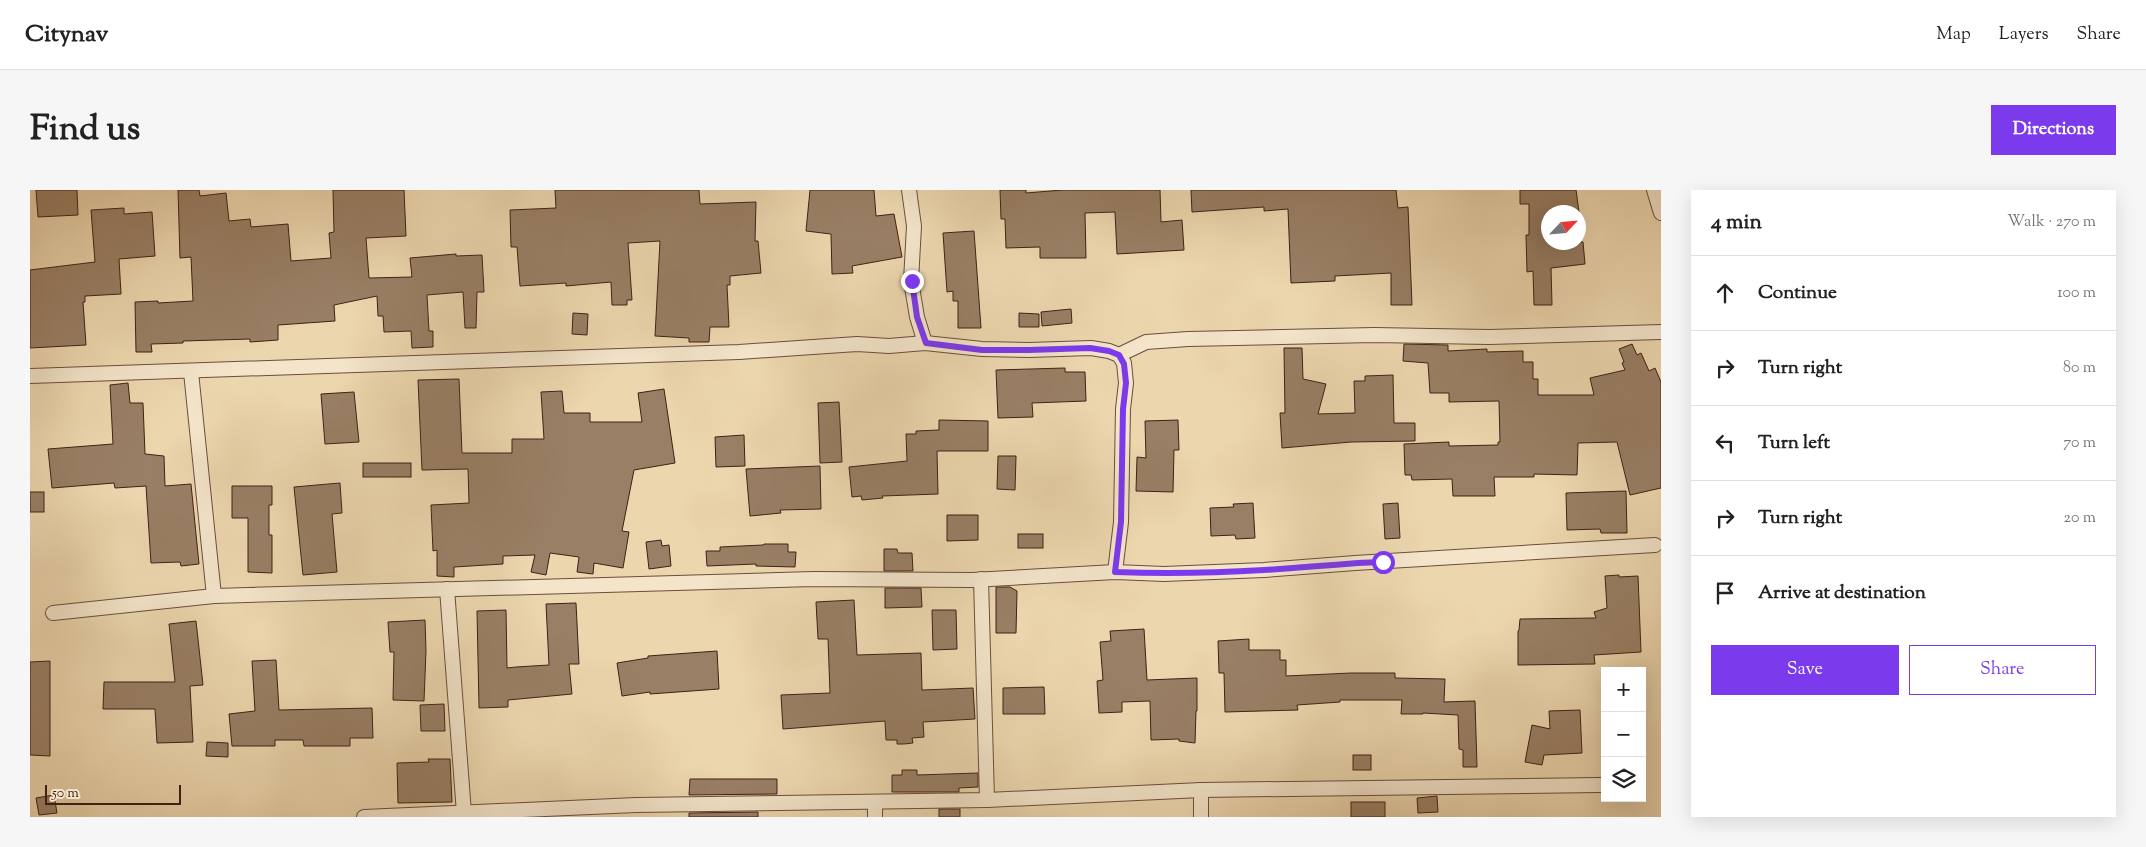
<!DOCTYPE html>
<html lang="en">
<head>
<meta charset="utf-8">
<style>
  :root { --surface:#fff; --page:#f6f6f6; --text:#222; --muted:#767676; --line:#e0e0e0; --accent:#7c3aed }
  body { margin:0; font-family:"Sorts Mill Goudy",serif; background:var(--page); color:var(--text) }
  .controls { position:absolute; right:15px; bottom:15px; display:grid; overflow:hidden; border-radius:0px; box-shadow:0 5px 20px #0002 }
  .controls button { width:45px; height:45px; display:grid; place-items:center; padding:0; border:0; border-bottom:1px solid var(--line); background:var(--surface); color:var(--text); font:25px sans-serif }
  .compass { position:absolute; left:1511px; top:15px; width:45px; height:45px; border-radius:50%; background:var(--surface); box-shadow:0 5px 20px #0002; rotate:64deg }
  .scale { position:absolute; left:15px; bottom:12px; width:136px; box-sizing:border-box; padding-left:5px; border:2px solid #402115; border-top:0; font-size:14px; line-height:18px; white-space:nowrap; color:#402115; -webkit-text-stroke:4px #f3e4ca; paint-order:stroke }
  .stop { position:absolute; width:15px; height:15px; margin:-11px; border:4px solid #7c3aed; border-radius:50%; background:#fff }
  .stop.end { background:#7c3aed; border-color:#fff; box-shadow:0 1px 5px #0008 }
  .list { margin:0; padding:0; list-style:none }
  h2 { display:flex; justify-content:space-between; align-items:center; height:65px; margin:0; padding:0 20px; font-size:21px }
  h2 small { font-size:16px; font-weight:400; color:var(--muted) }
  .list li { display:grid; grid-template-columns:32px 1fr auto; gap:15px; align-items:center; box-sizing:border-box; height:75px; padding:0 20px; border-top:1px solid var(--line) }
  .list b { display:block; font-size:19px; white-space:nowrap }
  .list em { font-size:16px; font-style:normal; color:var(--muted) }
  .actions { display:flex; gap:10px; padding:15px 20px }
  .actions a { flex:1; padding:11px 0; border:1px solid var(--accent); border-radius:0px; text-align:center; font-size:18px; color:var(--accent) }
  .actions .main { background:var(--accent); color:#fff }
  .icon { flex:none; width:28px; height:28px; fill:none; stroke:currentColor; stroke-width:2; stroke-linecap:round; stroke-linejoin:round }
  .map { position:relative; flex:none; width:1631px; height:627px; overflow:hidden; border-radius:0px }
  header { display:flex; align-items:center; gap:30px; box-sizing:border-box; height:70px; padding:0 25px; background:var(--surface); border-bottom:1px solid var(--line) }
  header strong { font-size:24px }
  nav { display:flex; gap:28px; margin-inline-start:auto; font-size:18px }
  .intro { display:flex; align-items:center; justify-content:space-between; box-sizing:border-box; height:120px; padding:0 30px }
  h1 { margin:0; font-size:35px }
  .button { padding:12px 22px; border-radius:0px; background:var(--accent); color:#fff; font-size:18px; font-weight:700 }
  main { display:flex; gap:30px; padding:0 30px }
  aside { flex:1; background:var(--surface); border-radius:0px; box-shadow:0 5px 20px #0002 }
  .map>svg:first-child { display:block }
  .building { fill:#997f65; stroke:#402115 }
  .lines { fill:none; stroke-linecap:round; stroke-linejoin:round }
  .street-casing { stroke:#6b4e3b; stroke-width:16 }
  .street { stroke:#f3e4ca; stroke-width:14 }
  .route { stroke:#7c3aed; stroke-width:6 }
</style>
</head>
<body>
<header>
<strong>Citynav</strong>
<nav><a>Map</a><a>Layers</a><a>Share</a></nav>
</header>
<div class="intro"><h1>Find us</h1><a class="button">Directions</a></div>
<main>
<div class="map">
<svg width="1631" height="627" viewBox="0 0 1631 627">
  <rect width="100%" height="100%" fill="#ecd6ae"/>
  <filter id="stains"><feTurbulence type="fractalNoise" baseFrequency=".004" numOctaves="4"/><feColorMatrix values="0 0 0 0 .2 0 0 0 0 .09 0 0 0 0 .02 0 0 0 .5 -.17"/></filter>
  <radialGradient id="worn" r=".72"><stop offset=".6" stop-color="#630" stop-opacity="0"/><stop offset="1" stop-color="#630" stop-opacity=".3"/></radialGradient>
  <g class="building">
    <polygon points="6,0 47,0 48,25 8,27"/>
    <polygon points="148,0 169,0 170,6 196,3 199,31 220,29 221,37 258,34 261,71 301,68 299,43 304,42 303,0 374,0 376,46 336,48 339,88 382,87 380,68 426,64 426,66 452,65 454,102 447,102 446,138 435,138 433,102 397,105 399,141 403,141 403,157 382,158 381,141 354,142 353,126 348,126 347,106 304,115 305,131 248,135 248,150 220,152 220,149 153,151 153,153 121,154 122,162 106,162 105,112 128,111 128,113 163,111 161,67 150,68"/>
    <polygon points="525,0 669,0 670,14 726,12 725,51 728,51 731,83 700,86 700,95 697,95 699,137 680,137 679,152 659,152 659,148 625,146 630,51 598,53 602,110 597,110 597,115 582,115 581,92 536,96 536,93 490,96 487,57 481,57 480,20 526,18"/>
    <polygon points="780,0 844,0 846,26 864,24 872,67 822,76 823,83 802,84 801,44 776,41"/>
    <polygon points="970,0 996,0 996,3 1032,0 1130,0 1131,32 1152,30 1154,60 1087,64 1085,22 1055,23 1056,68 1010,68 1010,57 976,58 975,29 971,29"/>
    <polygon points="1161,0 1366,0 1368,18 1378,17 1382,115 1361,115 1361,83 1305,86 1305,91 1261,93 1258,19 1234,21 1234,17 1162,22"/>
    <polygon points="1490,0 1546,0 1549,22 1518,22 1518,52 1553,52 1555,74 1521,78 1522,115 1504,115 1503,81 1497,82 1496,45 1499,45 1499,14 1490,14"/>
    <polygon points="94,18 94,24 122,22 125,66 89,69 91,104 55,106 55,112 53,112 56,155 0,158 0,80 65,72 61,20"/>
    <polygon points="944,41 951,138 928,138 928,111 923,111 923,101 917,102 913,43"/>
    <polygon points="1041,119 1042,133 1012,136 1011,122"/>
    <polygon points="543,123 558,124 557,145 542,144"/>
    <polygon points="989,123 1009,124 1009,137 989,137"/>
    <polygon points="1374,154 1418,155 1418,161 1457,159 1457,162 1493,161 1493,172 1503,172 1503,189 1508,189 1508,205 1564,205 1560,188 1595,180 1592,173 1594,172 1589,159 1602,154 1607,165 1611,163 1619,181 1625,178 1631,192 1631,298 1600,305 1587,252 1548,253 1547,285 1504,284 1504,287 1464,287 1465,306 1423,306 1422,289 1382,290 1381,285 1375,285 1374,254 1419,252 1419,256 1468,255 1468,252 1470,252 1469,211 1419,212 1419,203 1400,203 1398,173 1373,171"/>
    <polygon points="1254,158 1272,158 1273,189 1296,194 1288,224 1325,223 1324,191 1335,191 1335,186 1363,185 1364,233 1385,233 1385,251 1321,252 1252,258 1250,223 1255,223"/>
    <polygon points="1035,178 1035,182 1055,182 1056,211 1002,213 1003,227 968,228 966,180"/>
    <polygon points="429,189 432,263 482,263 482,249 514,249 511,202 532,201 534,223 560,223 560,232 612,232 608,203 634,199 645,273 604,280 592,341 599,342 593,378 564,373 563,384 547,382 549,367 520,363 516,385 501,382 505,365 473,366 473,374 424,377 424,387 407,386 407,360 403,361 401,315 439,313 438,279 392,280 388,190"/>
    <polygon points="98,193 100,213 113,213 115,264 134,266 135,296 161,294 169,374 151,376 150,372 121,373 116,296 85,298 84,293 22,298 18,259 83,254 80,195"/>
    <polygon points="324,202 329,252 295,254 291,204"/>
    <polygon points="809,212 812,272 790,273 788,213"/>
    <polygon points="909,230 958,231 958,261 907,261 908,304 852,306 853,308 832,310 831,306 822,307 819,277 877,271 876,244 886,244 886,241 909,240"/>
    <polygon points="1148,230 1149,260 1144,260 1143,302 1106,301 1107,267 1116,268 1115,231"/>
    <polygon points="714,245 715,276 686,277 685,247"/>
    <polygon points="968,266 986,266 985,300 967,299"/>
    <rect x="333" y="273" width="48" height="14"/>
    <polygon points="790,276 791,319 750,320 751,323 720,326 716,279"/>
    <polygon points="310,293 312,323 302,324 307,382 273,385 264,297"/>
    <polygon points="202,296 242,296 242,315 239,315 239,345 242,345 242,383 218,382 218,328 202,328"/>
    <polygon points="1596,301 1597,343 1571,343 1570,339 1537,340 1536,303"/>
    <rect x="0" y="302" width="14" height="20"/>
    <polygon points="1223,313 1225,348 1206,349 1205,345 1181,346 1180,318 1204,317 1203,314"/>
    <polygon points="1368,313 1370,348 1355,349 1353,314"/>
    <polygon points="917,325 948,325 948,350 917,351"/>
    <rect x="988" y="344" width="25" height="14"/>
    <polygon points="631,350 632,356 639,355 641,376 619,379 616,352"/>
    <polygon points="734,354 758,354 758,362 766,362 765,377 726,376 726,374 677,376 676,361 690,361 690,357 733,355"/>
    <polygon points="854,359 867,359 868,363 882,363 883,381 854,381"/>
    <polygon points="1589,385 1589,387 1608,386 1611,462 1564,465 1565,474 1488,475 1488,441 1489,440 1490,429 1566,428 1564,422 1577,418 1575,386"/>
    <polygon points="966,397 980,397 987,401 986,443 966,443"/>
    <polygon points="855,398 891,398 892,417 855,418"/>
    <polygon points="824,410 827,465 891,463 892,500 943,498 945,529 893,532 894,547 882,548 883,553 874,554 867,554 867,550 856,550 855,531 753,539 751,505 800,503 798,449 788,449 786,412"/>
    <polygon points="546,413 549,474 539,474 542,504 478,510 478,517 449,518 447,421 476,420 477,478 486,477 519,475 516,414"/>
    <polygon points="902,420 926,420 927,459 903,460"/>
    <polygon points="395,430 396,461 394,511 363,510 364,462 360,462 358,432"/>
    <polygon points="166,431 173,495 160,496 163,552 127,553 125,519 73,519 74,492 145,492 139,434"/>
    <polygon points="1114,439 1117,490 1167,488 1167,521 1166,521 1165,553 1149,551 1149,549 1121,550 1120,511 1092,512 1092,522 1069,523 1067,491 1073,490 1070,452 1081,451 1080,441"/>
    <polygon points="1219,449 1219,460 1250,460 1250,470 1256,470 1256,486 1321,483 1365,483 1365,488 1415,489 1414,512 1445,511 1447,577 1433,577 1433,560 1429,559 1428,525 1393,523 1393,524 1371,524 1372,510 1310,510 1310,512 1267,515 1268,520 1195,522 1194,483 1189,483 1188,451"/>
    <polygon points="687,461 689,499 620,504 620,502 592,506 587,473 618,468 618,466"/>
    <polygon points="246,470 249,520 342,518 343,548 320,548 320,556 274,556 273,550 245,550 245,556 202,556 199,524 225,521 222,471"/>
    <polygon points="20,471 20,566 0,565 0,472"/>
    <polygon points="1014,497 1015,524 973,524 973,498"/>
    <polygon points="414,514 415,541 391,541 390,515"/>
    <polygon points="1550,520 1552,563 1514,565 1512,575 1495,572 1502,535 1520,539 1519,521"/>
    <polygon points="177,552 198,553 198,567 176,566"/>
    <rect x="1323" y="565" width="18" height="15"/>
    <polygon points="398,569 420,569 422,612 368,613 367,573 399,572"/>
    <polygon points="872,580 887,580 887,585 948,583 948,597 929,598 929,602 862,602 862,585 872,585"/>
    <polygon points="660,589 747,589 747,604 659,605"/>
    <polygon points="24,605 27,623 9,625 6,608"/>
    <polygon points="1407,606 1408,622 1388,623 1387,608"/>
    <rect x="1321" y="612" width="34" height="15"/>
    <rect x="909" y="619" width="21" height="8"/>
    <polygon points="728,622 728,627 659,627 659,623"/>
  </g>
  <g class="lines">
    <defs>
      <g id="street">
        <polyline points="879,0 884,36 881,91 887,127 895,153"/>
        <polyline points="1624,0 1631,23"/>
        <polyline points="1089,165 1116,152 1158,149 1344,145 1459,147 1631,142"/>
        <polyline points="161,182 184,406"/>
        <polyline points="0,186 709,162 827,154 859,156 895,153 952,159 999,160 1061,158 1079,161 1089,165 1094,173 1096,193 1093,219 1091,332 1085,382"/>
        <polyline points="951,389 957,610"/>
        <polyline points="417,399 434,623"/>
        <polyline points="23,423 184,406 783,389 942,390 1085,382 1134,384 1234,380 1325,373 1625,355"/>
        <polyline points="1171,600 1171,627"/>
        <polyline points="845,612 845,627"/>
        <polyline points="334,627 606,615 957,610 1171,600 1570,595"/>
      </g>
    </defs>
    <use href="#street" class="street-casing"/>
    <use href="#street" class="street"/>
  </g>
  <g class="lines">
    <path class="route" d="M 882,91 L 887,127 L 896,153 L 952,160 L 999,160 L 1060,158 L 1079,161 L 1089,165 L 1094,174 L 1096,193 L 1093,219 L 1091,332 L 1085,382 C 1135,384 1185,383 1234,380 C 1274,378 1313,373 1353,372"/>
  </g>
  <rect width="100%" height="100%" filter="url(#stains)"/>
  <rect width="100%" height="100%" fill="url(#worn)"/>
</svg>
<div class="controls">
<button>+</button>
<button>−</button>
<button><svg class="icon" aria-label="layers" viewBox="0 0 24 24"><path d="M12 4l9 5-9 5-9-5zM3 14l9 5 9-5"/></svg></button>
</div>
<svg class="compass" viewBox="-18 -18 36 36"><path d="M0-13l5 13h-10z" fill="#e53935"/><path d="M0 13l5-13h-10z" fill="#767676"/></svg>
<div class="scale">50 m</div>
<div class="stop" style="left:1353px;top:372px"></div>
<div class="stop end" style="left:882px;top:91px"></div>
</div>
<aside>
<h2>4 min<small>Walk · 270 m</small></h2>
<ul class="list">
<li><svg class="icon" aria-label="ahead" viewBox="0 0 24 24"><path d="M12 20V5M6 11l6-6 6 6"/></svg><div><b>Continue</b></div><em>100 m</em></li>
<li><svg class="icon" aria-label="right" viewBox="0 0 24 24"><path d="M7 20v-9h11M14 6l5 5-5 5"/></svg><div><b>Turn right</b></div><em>80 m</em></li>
<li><svg class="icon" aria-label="left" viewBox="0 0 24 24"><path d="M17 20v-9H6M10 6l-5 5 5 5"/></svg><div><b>Turn left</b></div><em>70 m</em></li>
<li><svg class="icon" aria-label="right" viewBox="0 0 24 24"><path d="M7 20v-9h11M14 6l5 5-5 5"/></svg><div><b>Turn right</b></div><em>20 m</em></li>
<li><svg class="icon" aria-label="arrive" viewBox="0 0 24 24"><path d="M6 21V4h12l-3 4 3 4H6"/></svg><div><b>Arrive at destination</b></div></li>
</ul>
<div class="actions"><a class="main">Save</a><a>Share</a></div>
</aside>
</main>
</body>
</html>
